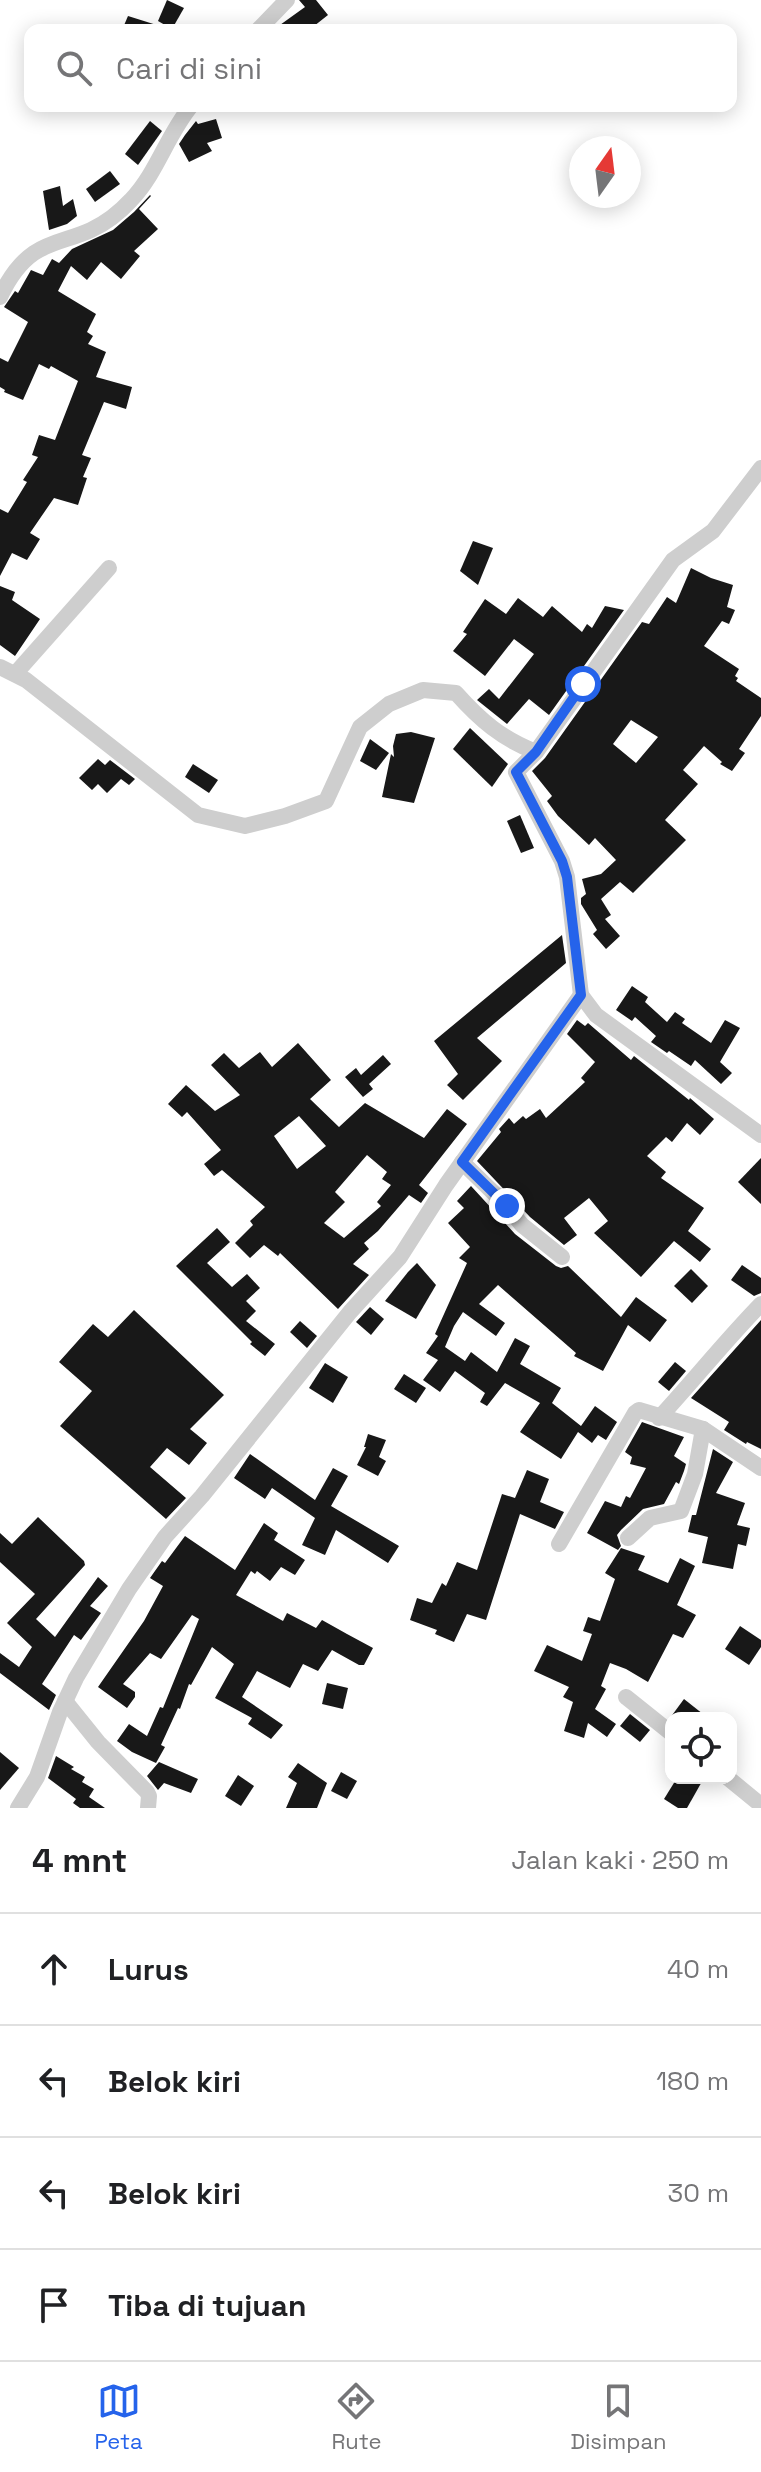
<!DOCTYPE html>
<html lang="id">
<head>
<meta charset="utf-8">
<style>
  :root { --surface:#fff; --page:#f2f2f2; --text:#202124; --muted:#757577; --line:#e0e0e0; --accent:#2563eb }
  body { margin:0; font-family:"Space Grotesk",sans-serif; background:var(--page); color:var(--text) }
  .controls { position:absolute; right:24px; bottom:24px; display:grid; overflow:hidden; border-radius:16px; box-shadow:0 4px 20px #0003 }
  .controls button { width:72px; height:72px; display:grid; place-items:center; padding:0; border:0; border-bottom:2px solid var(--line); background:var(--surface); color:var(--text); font:40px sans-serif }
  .compass { position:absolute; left:569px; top:136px; width:72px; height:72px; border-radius:50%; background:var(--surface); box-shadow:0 4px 20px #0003; rotate:14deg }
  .stop { position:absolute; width:24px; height:24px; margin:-18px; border:6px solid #2563eb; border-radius:50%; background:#fff }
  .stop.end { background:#2563eb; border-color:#fff; box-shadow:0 2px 8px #0008 }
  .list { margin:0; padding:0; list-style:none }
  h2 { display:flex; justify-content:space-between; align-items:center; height:104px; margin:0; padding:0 32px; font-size:34px }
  h2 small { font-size:26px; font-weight:400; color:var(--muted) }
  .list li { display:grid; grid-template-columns:52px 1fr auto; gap:24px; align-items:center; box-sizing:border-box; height:112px; padding:0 32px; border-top:2px solid var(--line) }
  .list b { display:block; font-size:30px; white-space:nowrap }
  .list em { font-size:26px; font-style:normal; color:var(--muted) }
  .icon { flex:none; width:44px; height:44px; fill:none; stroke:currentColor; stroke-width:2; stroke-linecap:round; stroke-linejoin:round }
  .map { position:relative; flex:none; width:761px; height:1808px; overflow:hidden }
  .search { position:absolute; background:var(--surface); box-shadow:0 4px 20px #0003; left:24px; right:24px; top:24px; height:88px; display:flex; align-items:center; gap:20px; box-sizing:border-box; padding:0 28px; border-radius:16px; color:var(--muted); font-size:30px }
  .sheet { height:552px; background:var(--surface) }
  nav { display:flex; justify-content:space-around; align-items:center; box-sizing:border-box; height:112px; border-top:2px solid var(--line); background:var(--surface); font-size:22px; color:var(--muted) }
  nav a { display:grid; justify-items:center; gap:4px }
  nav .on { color:var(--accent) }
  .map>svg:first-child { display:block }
  .building { fill:#181818; fill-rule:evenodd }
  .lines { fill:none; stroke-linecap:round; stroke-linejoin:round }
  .street { stroke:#cecece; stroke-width:16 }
  .route { stroke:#2563eb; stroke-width:10 }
</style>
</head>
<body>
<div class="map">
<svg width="761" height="1808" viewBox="0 0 761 1808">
  <rect width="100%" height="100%" fill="#fff"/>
  <g class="building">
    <polygon points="167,0 184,8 172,29 158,21"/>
    <polygon points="299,0 316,0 328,15 309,30 273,30 305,7"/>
    <polygon points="128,16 163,27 162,30 122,30"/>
    <polygon points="216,119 222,138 207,143 212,151 189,162 179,144 185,135 196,121 198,124"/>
    <polygon points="150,121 162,131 138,165 125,154"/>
    <polygon points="110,171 120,184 95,202 86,189"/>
    <polygon points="60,186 63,206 73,199 77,216 67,224 49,230 43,191"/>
    <polygon points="150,195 151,196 139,209 158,229 134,251 140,256 121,279 101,262 87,280 71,266 58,291 96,314 87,332 93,336 88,344 106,352 96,377 132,387 126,409 104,402 82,455 91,458 83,477 87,478 78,505 54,498 30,533 40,539 27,560 12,553 0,576 0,509 8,513 27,482 23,480 38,457 32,455 39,435 55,440 78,381 51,366 49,369 39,364 23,400 4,392 5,390 0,387 0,358 8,362 28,322 4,307 15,291 18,293 31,270 43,275 52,259 59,263 72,249 113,230 134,212"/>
    <polygon points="473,541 493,548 478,585 460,571"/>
    <path d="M 691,568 L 711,578 L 733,585 L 727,607 L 735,610 L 729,624 L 722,621 L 704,646 L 739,669 L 735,676 L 738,678 L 736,681 L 761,698 L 761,716 L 739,749 L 745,753 L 732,771 L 720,764 L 722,762 L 704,746 L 683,770 L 698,784 L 665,820 L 686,840 L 633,893 L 620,882 L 601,899 L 611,915 L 605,919 L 620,936 L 606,949 L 593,934 L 597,930 L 581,904 L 581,898 L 586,894 L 582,879 L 601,874 L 616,860 L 595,838 L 589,845 L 558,816 L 547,801 L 552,796 L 532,771 L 545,758 L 642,622 L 649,624 L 667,597 L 676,603 ZM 631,720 L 658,737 L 636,763 L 613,744 Z"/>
    <polygon points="0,586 15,592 12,600 40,619 15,656 0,645"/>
    <polygon points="518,598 543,617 552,606 582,632 587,624 592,628 605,606 624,610 549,715 529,699 507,724 477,700 489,689 499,699 534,654 514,639 485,676 453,651 467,634 463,632 485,599 506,614"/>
    <polygon points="470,728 508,764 492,787 453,749"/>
    <polygon points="411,732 435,738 414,803 382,797 391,754 394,757 393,746 396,734"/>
    <polygon points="370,739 389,753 376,770 360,761"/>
    <polygon points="98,759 105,765 110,760 135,779 129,785 121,779 107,793 98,784 92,790 79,778"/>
    <polygon points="193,764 218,780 209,793 185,777"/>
    <polygon points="520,815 534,848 521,853 507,821"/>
    <polygon points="562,935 566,963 477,1038 502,1061 463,1100 447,1085 458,1074 434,1041"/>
    <polygon points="632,986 648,997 645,1002 667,1022 675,1012 685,1019 682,1023 711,1043 725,1020 740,1028 720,1062 732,1073 721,1084 695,1060 691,1066 669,1051 667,1053 651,1042 656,1036 635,1017 632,1021 616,1010"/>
    <polygon points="577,1020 585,1026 588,1023 631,1060 634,1056 689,1100 690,1098 714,1119 700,1135 687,1123 672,1142 666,1137 647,1156 666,1172 661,1178 704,1208 688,1231 711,1249 700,1262 674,1241 641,1277 594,1233 608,1221 589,1198 564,1218 577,1235 564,1245 530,1217 477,1161 501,1132 499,1129 509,1118 514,1124 523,1116 526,1119 540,1109 546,1118 585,1082 581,1078 595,1062 567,1034"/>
    <path d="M 298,1043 L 331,1080 L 310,1099 L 339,1127 L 365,1103 L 424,1138 L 447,1109 L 467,1124 L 419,1185 L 428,1193 L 421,1203 L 409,1195 L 378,1231 L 364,1243 L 369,1249 L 353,1264 L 369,1275 L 338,1309 L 280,1253 L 278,1256 L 264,1245 L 250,1258 L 235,1243 L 253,1225 L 250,1221 L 265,1207 L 222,1170 L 214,1176 L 204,1164 L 221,1150 L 187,1112 L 182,1117 L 168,1104 L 186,1085 L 215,1111 L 240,1095 L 211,1065 L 224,1053 L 239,1068 L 260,1052 L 272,1067 ZM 299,1116 L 326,1146 L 297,1169 L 274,1136 ZM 367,1155 L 387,1172 L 382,1179 L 391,1185 L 377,1202 L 381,1206 L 344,1238 L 324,1223 L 345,1202 L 335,1192 Z"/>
    <polygon points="383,1055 391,1064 369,1084 373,1089 363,1097 345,1077 356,1068 361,1075"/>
    <polygon points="761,1158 761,1204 738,1182"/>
    <polygon points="471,1186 515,1234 556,1266 561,1268 568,1266 621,1317 636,1297 667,1320 650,1342 628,1325 603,1371 574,1356 576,1353 498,1285 479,1304 505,1323 496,1336 463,1312 454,1326 445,1347 465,1361 471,1352 497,1372 515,1338 530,1346 520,1364 561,1388 552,1403 581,1426 595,1406 617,1422 606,1440 598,1435 592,1443 578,1432 561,1459 520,1432 540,1403 505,1383 487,1406 480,1402 485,1393 455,1371 440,1392 423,1380 438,1360 426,1353 438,1336 435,1334 467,1263 459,1258 470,1247 448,1223 464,1208 457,1201"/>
    <polygon points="217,1228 230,1242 207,1263 232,1287 247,1274 260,1288 246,1301 256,1311 246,1321 275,1344 265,1356 250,1344 252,1342 176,1266"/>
    <polygon points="417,1263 436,1285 416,1319 385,1301 408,1272"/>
    <polygon points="742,1265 761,1278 761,1293 754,1296 731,1280"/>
    <polygon points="691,1269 708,1286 692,1303 674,1286"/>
    <polygon points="370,1307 384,1319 371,1335 356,1322"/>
    <polygon points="134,1310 224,1395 190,1429 207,1443 189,1465 167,1448 150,1467 186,1498 166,1519 60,1426 92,1391 59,1362 93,1324 108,1337"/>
    <polygon points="761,1320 761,1449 747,1442 746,1444 724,1430 729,1422 691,1398"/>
    <polygon points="300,1321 317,1336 307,1348 290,1332"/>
    <polygon points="675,1362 686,1371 669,1391 658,1382"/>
    <polygon points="325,1363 348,1377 333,1403 309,1388"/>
    <polygon points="404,1374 426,1388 416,1403 394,1389"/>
    <polygon points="642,1422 684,1437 674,1456 686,1464 684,1471 679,1484 676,1482 664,1504 643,1509 621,1530 617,1535 621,1546 618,1550 587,1533 605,1501 621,1507 626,1496 630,1498 646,1468 630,1464 632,1457 625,1452"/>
    <polygon points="368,1434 386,1440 379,1457 386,1461 378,1476 357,1465 366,1447 364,1447"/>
    <polygon points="713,1449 733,1462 716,1493 745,1503 737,1525 750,1528 746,1546 738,1544 733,1569 702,1563 708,1537 688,1532 692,1515 696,1515"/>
    <polygon points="250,1454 315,1500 333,1468 348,1476 331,1506 399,1546 388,1563 336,1530 325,1555 302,1545 315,1518 272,1488 265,1499 234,1478"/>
    <polygon points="527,1470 549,1479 540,1502 564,1512 555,1529 520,1514 486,1620 467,1614 454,1642 435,1634 437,1630 410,1620 417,1598 432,1603 442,1583 446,1586 457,1562 477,1570 502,1494 515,1498"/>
    <polygon points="38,1517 84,1561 85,1565 36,1619 55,1637 98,1577 108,1586 90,1606 101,1613 81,1640 74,1635 42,1684 56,1695 49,1710 0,1673 0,1653 19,1667 32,1647 7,1623 35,1594 0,1562 0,1533 12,1544"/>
    <polygon points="264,1523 278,1533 274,1540 305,1560 295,1575 281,1567 270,1581 257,1571 255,1574 251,1571 236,1595 283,1621 287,1613 316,1628 322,1620 347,1634 373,1648 364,1665 359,1665 332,1650 318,1671 303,1664 290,1688 257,1671 242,1697 283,1725 271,1739 248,1724 252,1718 215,1698 234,1664 212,1647 191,1685 189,1684 180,1709 178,1708 161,1745 165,1747 156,1763 132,1752 117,1741 129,1724 147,1736 160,1707 163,1708 199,1619 192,1615 161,1659 150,1653 123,1684 135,1692 135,1697 127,1708 98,1687 144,1621 163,1586 150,1578 162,1561 165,1563 185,1536 235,1570"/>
    <polygon points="621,1548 645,1556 638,1570 668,1583 680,1558 695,1566 677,1605 696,1615 683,1638 673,1634 648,1682 626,1669 610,1663 601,1686 606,1689 595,1709 616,1724 607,1737 588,1723 584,1738 564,1731 573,1702 563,1697 569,1687 534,1671 547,1645 582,1661 592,1634 583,1631 588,1617 600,1621 615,1579 605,1573"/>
    <polygon points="740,1626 761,1640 761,1647 749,1665 725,1649"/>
    <polygon points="327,1683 348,1688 343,1709 322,1704"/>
    <polygon points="684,1699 708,1718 670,1718"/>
    <polygon points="630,1714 650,1730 640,1742 620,1726"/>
    <polygon points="0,1752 19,1768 0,1790"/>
    <polygon points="56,1756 74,1767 71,1769 85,1777 82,1782 94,1789 89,1797 105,1808 80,1808 73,1803 76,1799 48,1778"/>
    <polygon points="159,1762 198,1779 191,1793 164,1783 158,1790 147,1776"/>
    <polygon points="298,1763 327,1783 317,1808 286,1808 297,1783 288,1777"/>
    <polygon points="341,1772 357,1781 347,1799 331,1791"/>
    <polygon points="238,1775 254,1786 241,1806 225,1796"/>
    <polygon points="677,1778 704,1778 687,1808 678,1808 664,1799"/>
  </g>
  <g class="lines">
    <g class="street">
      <polyline points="258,30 287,0"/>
      <path d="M 0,297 C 8,280 18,264 34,253 C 52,241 72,239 91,230 C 106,223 120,212 131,200 C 157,173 167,135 191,106"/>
      <polyline points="761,468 713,531 673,560 536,752 516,772 562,861 567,877 581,995 596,1015 761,1135"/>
      <path d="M 0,667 L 26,680 L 198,815 L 245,826 L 285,816 L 326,801 L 360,727 L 389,704 L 423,690 L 456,693 C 480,720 502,739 536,752"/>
      <polyline points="15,674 109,568"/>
      <polyline points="462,1162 504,1203 522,1225 562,1257"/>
      <path d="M 659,1418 C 694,1380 725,1341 761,1304"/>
      <polyline points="628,1538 650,1518 681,1511 695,1474 703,1429"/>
      <polyline points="559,1544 635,1413 639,1410 703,1429 761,1468"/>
      <polyline points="626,1697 671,1733"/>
      <polyline points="65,1701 98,1742 147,1792 149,1796 148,1808"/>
      <polyline points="728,1778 761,1805"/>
      <polyline points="18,1808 37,1777 60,1712 76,1678 129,1589 165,1537 202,1496 350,1312 400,1257 446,1185 581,995"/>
    </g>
  </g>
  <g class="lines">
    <polyline class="route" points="507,1206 462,1162 581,995 567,877 562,861 516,772 536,752 583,684"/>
  </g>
</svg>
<div class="controls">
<button><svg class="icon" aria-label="locate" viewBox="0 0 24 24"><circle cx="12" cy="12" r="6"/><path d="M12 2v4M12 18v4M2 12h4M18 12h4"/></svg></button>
</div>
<svg class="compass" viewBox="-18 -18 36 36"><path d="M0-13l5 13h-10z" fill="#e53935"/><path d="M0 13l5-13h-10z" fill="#757577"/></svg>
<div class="stop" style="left:583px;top:684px"></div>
<div class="stop end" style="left:507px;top:1206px"></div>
<div class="search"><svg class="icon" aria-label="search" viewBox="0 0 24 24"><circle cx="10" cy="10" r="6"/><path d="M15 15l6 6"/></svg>Cari di sini</div>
</div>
<section class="sheet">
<h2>4 mnt<small>Jalan kaki · 250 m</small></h2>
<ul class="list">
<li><svg class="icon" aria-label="ahead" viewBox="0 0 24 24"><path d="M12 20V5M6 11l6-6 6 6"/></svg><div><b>Lurus</b></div><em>40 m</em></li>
<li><svg class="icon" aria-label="left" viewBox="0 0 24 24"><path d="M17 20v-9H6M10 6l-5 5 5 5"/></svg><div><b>Belok kiri</b></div><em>180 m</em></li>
<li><svg class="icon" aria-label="left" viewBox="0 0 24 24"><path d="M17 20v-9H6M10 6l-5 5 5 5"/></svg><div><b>Belok kiri</b></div><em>30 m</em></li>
<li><svg class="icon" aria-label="arrive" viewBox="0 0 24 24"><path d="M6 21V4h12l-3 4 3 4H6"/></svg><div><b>Tiba di tujuan</b></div></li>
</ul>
</section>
<nav>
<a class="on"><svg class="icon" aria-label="map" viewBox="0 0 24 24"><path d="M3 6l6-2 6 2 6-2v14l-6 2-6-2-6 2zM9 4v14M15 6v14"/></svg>Peta</a>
<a><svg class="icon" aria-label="directions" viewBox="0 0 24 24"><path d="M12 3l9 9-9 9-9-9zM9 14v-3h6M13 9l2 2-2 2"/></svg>Rute</a>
<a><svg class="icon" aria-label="saved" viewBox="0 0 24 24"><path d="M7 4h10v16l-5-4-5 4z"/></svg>Disimpan</a>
</nav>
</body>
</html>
